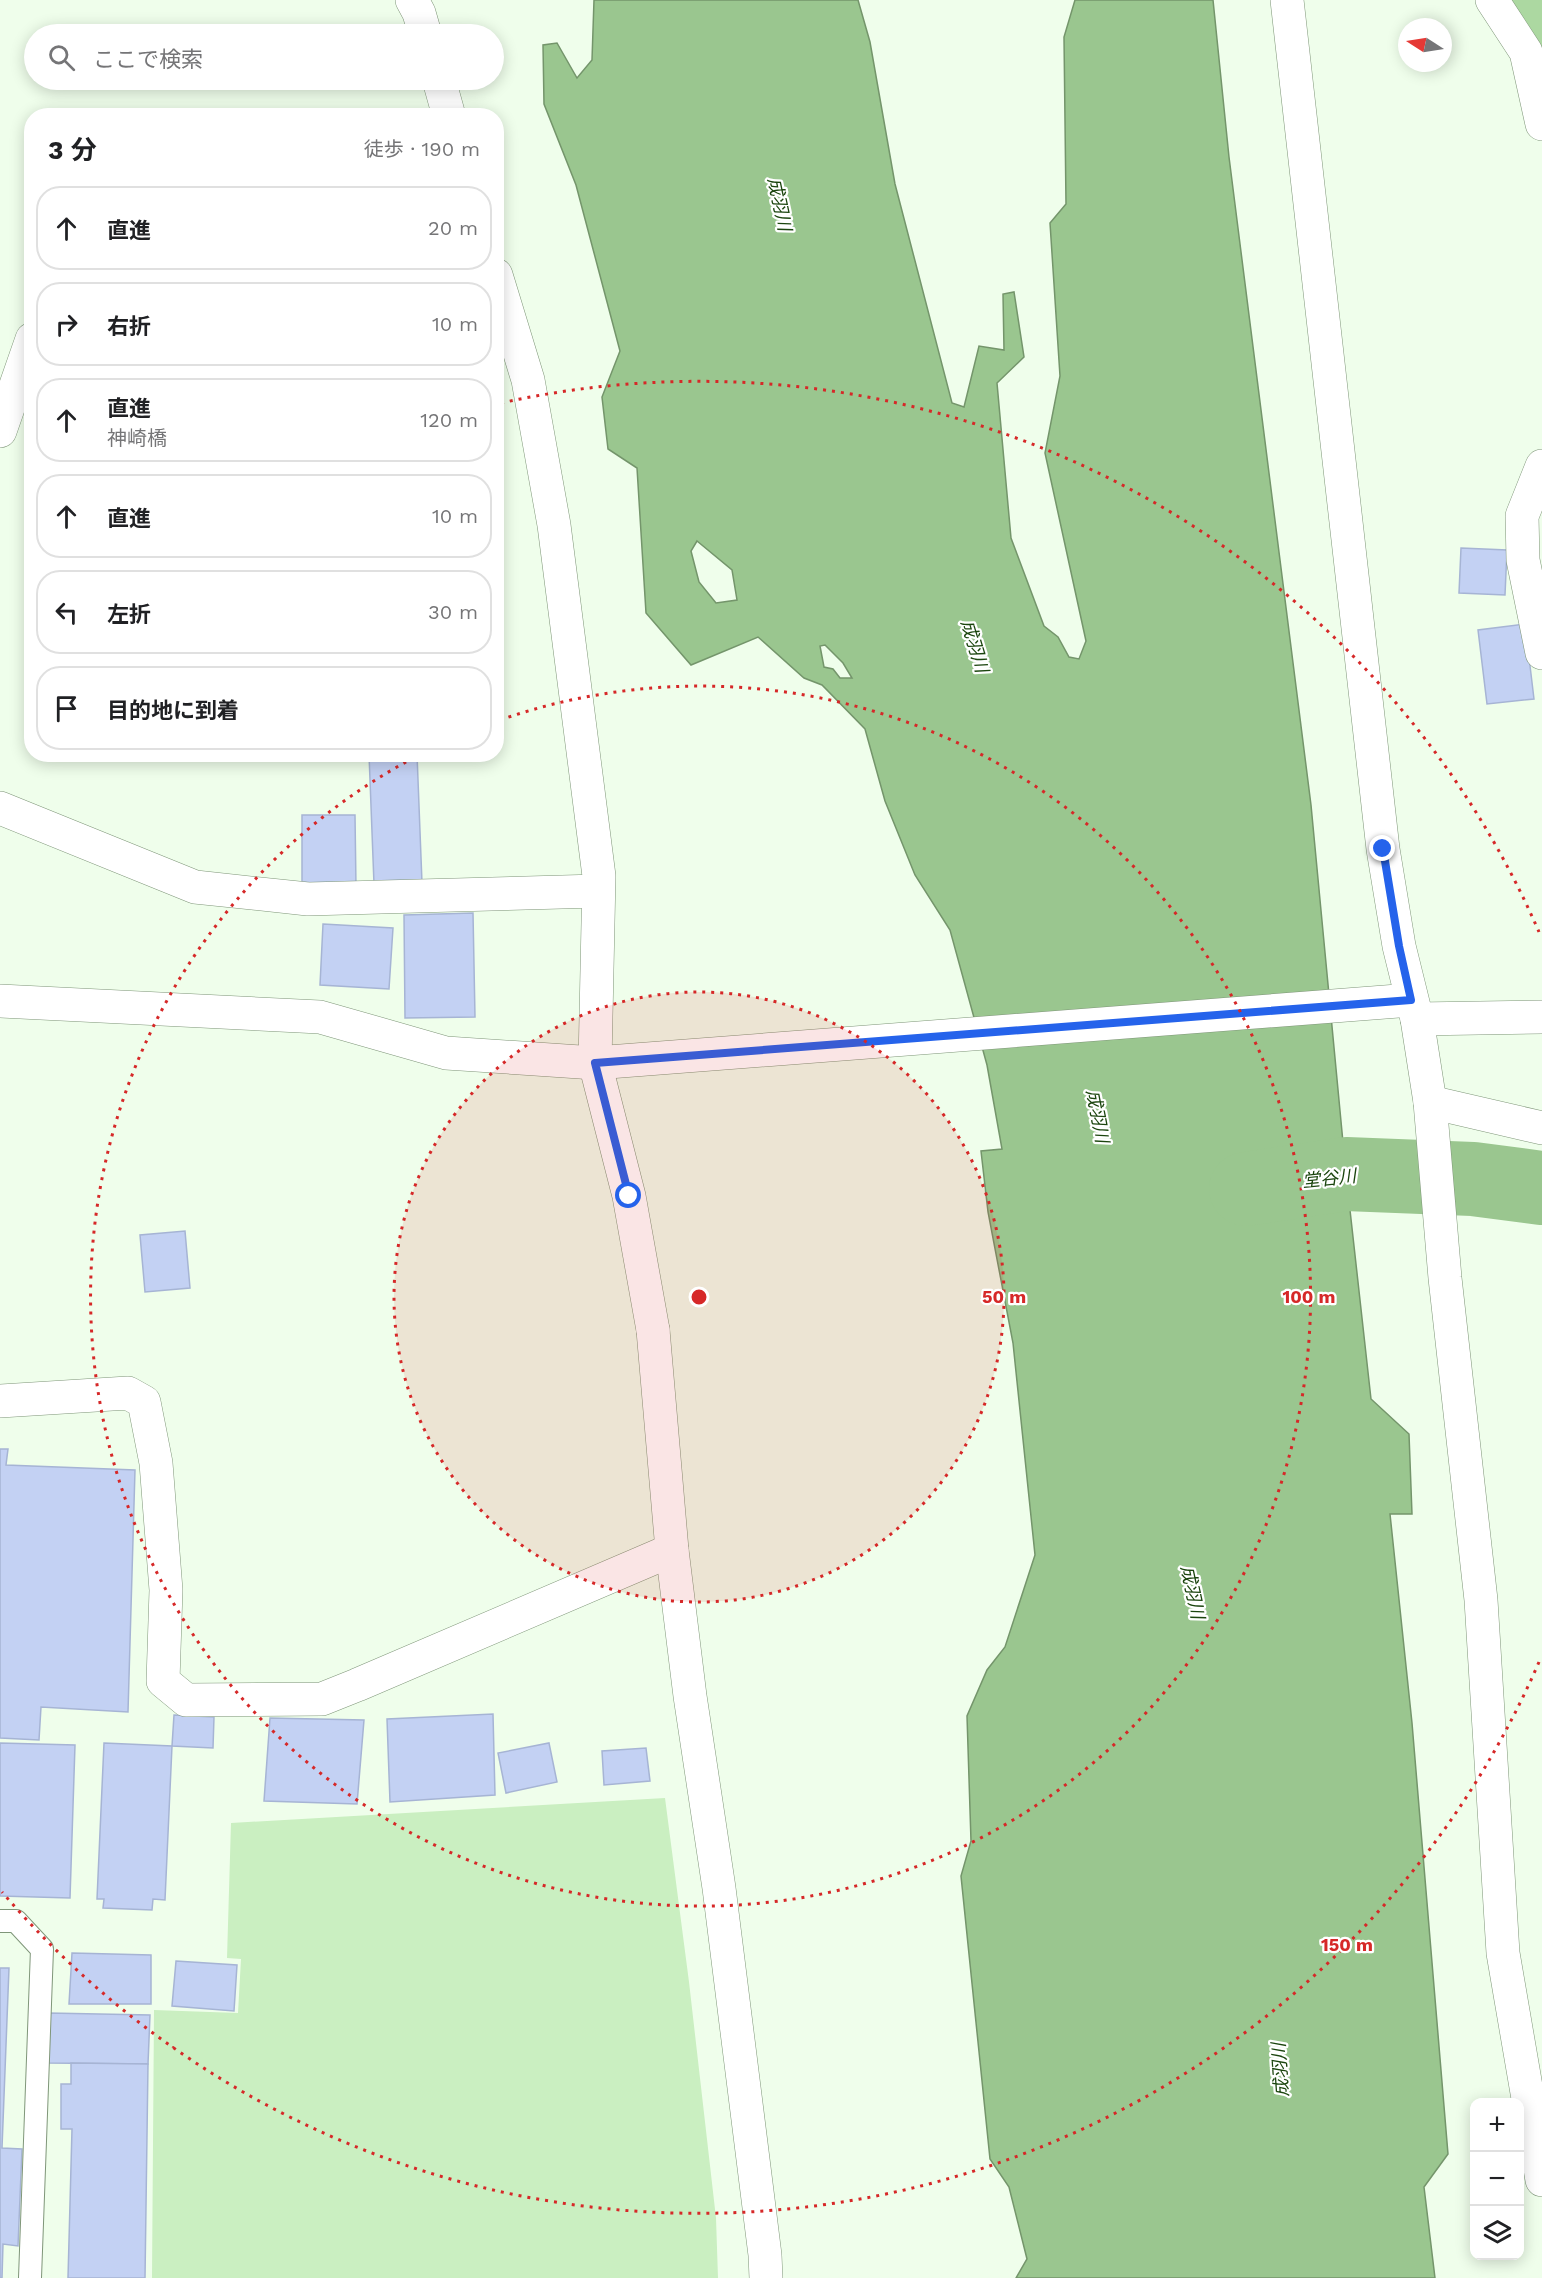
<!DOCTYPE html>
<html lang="ja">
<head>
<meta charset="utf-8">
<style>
  :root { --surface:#fff; --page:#f6f6f6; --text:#202124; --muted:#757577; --line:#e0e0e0 }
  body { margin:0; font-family:"Work Sans","Noto Sans JP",sans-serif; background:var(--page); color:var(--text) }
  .controls { position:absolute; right:18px; bottom:18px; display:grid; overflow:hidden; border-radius:12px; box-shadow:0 3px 15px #0003 }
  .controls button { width:54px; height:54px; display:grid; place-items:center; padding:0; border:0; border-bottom:2px solid var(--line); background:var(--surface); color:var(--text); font:30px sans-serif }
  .compass { position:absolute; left:1398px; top:18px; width:54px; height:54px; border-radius:50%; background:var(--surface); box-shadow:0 3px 15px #0003; rotate:282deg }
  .stop { position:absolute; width:18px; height:18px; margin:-14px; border:4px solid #2563eb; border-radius:50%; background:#fff }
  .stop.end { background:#2563eb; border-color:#fff; box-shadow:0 2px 6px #0008 }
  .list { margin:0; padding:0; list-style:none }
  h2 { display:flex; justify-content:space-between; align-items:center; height:78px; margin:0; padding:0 24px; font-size:26px }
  h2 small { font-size:20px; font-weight:400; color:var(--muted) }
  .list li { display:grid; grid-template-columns:39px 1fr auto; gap:18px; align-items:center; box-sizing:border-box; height:84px; margin:0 12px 12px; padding:0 12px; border:2px solid var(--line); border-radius:24px }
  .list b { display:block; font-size:22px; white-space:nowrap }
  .list p { margin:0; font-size:20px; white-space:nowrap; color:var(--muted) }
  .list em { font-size:20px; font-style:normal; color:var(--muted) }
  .icon { flex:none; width:33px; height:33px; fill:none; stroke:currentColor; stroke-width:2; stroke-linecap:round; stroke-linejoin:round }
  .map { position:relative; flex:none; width:1542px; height:2278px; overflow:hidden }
  .search { position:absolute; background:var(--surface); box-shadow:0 3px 15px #0003; left:24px; top:24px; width:480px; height:66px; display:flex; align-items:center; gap:15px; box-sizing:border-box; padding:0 21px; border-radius:33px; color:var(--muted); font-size:22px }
  .panel { position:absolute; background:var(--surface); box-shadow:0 3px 15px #0003; left:24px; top:108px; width:480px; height:654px; border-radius:24px }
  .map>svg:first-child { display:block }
  .green { fill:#caefc1 }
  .forest { fill:#acd8a1 }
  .water { fill:#9ac68f; stroke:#74956b; stroke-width:1.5; fill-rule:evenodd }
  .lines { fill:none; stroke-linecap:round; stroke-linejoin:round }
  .river { stroke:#9ac68f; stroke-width:74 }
  .building { fill:#c3d1f3; stroke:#a6b4d4; stroke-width:1.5 }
  .service-casing { stroke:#7f9679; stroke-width:24 }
  .minor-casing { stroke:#7f9679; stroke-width:34 }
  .tertiary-casing { stroke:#7f9679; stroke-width:34 }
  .service { stroke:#fff; stroke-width:22 }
  .minor { stroke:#fff; stroke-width:33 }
  .tertiary { stroke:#fff; stroke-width:33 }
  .route { stroke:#2563eb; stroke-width:8 }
  .ring { fill:none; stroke:#d62828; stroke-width:3; stroke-dasharray:3 6 }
  .labels { text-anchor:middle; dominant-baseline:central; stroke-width:4.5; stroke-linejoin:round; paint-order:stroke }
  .water-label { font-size:18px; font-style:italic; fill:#1b450e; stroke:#fff }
  .centre { fill:#d62828; stroke:#fff; stroke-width:3 }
  .ring-label { font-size:18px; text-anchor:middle; font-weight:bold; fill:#d62828; stroke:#fff; stroke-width:4.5; stroke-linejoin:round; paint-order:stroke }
</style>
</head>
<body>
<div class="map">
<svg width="1542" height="2278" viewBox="0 0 1542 2278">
  <rect width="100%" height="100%" fill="#effeeb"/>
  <polygon class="green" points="665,1798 689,1982 716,2218 718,2278 152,2278 154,2010 238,2013 241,1959 227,1958 231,1823"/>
  <polygon class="forest" points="1500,0 1542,0 1542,133"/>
  <path class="water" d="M 594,0 L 858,0 L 870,42 L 895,184 L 952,403 L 964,407 L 979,346 L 1004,350 L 1003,294 L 1014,292 L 1024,357 L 997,383 L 1011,538 L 1044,626 L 1058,637 L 1069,657 L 1079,659 L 1086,641 L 1045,453 L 1060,376 L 1050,223 L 1066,204 L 1064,37 L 1075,0 L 1213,0 L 1229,157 L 1311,805 L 1346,1174 L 1371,1399 L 1409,1434 L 1412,1514 L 1390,1514 L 1412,1723 L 1448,2154 L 1424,2187 L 1435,2278 L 1016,2278 L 1027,2259 L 1009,2187 L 990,2159 L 961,1876 L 971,1841 L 967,1716 L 987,1670 L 1005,1647 L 1035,1555 L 1013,1343 L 988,1212 L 981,1151 L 1002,1149 L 987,1065 L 950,930 L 915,875 L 885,801 L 865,729 L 822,685 L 804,678 L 758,637 L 691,665 L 646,613 L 637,468 L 608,449 L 602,397 L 620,351 L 576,185 L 544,104 L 543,45 L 557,43 L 577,78 L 592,60 ZM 697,541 L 732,570 L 737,600 L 716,603 L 699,582 L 691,551 ZM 825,645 L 843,663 L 852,678 L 840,678 L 833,669 L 824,667 L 820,646 Z"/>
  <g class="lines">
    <polyline class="river" points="1246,1189 1346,1174 1473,1179 1542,1188"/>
  </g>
  <g class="building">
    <polygon points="1461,548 1507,550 1505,595 1459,593"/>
    <polygon points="1525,624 1534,699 1487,704 1478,630"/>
    <polygon points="369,754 417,754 422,883 374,884"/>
    <polygon points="302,815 355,815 356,887 302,887"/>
    <polygon points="473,913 475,1017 405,1018 404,915"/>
    <polygon points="323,924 393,928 389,989 320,985"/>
    <polygon points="185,1231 190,1288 145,1292 140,1235"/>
    <polygon points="0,1449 8,1449 6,1465 135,1470 128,1712 41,1707 39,1740 0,1738"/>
    <polygon points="493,1714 495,1795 390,1802 387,1719"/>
    <polygon points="174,1715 214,1717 213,1748 172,1746"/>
    <polygon points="270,1718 364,1720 357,1804 264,1801"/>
    <polygon points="0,1743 75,1745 70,1898 0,1896"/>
    <polygon points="104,1743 172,1746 165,1900 153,1899 152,1910 103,1908 104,1899 97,1899"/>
    <polygon points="549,1743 557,1782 506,1793 498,1753"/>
    <polygon points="646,1748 650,1781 604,1785 602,1751"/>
    <polygon points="72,1953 151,1955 151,2004 69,2004"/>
    <polygon points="176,1961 237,1965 234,2011 172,2006"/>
    <polygon points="0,1968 9,1968 2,2148 22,2149 18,2246 3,2244 2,2278 0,2278"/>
    <polygon points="48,2013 150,2015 148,2064 47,2063"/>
    <polygon points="71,2063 148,2064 145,2278 68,2278 72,2129 61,2129 61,2084 71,2084"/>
  </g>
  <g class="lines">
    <defs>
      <polyline id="service" points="0,1921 16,1921 42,1949 30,2278"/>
      <g id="minor">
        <polyline points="1492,0 1526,52 1542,124"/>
        <polyline points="0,431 32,339"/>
        <polyline points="1542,466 1522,516 1523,560 1542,653"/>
        <polyline points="0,808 195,887 308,899 598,891"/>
        <polyline points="1417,1019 1542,1017"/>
        <polyline points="595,1063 1411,1000"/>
        <polyline points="1430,1102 1542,1128"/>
        <polyline points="653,1330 672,1550 690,1696 719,1888 765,2255 766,2278"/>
        <polyline points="0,1401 128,1393 144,1402 156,1463 166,1590 163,1681 186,1700 322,1699 357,1685 672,1550"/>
      </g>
      <g id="tertiary">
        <polyline points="412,0 419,13 425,34"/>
        <polyline points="1287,0 1383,849 1399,946 1417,1019 1430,1102 1445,1278 1481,1600 1503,1953 1542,2180"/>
        <polyline points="439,80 449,116"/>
        <polyline points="496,275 528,380 554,525 599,876 595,1063 629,1196 653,1330"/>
        <polyline points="0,1001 320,1017 446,1053 595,1063"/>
      </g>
    </defs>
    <use href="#service" class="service-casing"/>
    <use href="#minor" class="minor-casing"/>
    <use href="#tertiary" class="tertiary-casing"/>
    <use href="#service" class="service"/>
    <use href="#minor" class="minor"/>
    <use href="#tertiary" class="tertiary"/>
  </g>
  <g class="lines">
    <polyline class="route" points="629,1196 595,1063 1411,1000 1399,946 1383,849"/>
  </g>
  <circle cx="699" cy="1297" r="305" fill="#d62828" fill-opacity=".12"/>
  <g class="ring">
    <circle cx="699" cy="1297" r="305"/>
    <path d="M500 720A610 610 0 1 1 417 756"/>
    <path d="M1539 1662A916 916 0 0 1 2 1892M501 403A916 916 0 0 1 1539 932"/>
  </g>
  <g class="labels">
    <g class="water-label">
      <text transform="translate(780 204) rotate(78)">成羽川</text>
      <text transform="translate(975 646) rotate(73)">成羽川</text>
      <text transform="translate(1098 1116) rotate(79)">成羽川</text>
      <text transform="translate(1329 1178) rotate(-6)">堂谷川</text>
      <text transform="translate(1193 1592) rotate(78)">成羽川</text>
      <text transform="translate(1280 2070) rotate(-94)">成羽川</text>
    </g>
  </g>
  <circle cx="699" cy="1297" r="9" class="centre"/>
  <g class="ring-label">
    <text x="1004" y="1303">50 m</text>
    <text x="1309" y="1303">100 m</text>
    <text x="1347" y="1951">150 m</text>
  </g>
</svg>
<div class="controls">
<button>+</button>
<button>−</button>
<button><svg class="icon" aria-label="layers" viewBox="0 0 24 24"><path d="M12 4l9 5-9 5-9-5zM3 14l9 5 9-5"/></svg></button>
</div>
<svg class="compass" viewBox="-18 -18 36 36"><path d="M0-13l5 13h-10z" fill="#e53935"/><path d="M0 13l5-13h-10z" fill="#757577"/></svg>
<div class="stop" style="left:629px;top:1196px"></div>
<div class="stop end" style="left:1383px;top:849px"></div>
<div class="search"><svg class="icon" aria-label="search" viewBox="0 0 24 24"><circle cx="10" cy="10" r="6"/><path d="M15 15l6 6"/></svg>ここで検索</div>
<section class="panel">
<h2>3 分<small>徒歩 · 190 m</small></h2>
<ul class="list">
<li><svg class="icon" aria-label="ahead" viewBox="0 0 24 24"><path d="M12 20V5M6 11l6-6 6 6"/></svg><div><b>直進</b></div><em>20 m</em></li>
<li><svg class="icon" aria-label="right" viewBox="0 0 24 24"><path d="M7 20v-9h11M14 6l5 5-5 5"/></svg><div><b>右折</b></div><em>10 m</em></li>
<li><svg class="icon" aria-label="ahead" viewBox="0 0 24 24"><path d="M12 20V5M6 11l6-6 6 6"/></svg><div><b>直進</b><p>神崎橋</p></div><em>120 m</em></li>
<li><svg class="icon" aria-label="ahead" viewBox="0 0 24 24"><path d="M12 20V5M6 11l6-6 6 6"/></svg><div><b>直進</b></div><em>10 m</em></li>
<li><svg class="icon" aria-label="left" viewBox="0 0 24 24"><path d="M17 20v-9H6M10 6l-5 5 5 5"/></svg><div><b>左折</b></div><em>30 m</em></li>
<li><svg class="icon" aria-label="arrive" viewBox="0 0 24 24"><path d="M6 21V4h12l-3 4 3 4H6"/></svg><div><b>目的地に到着</b></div></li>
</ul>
</section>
</div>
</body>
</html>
